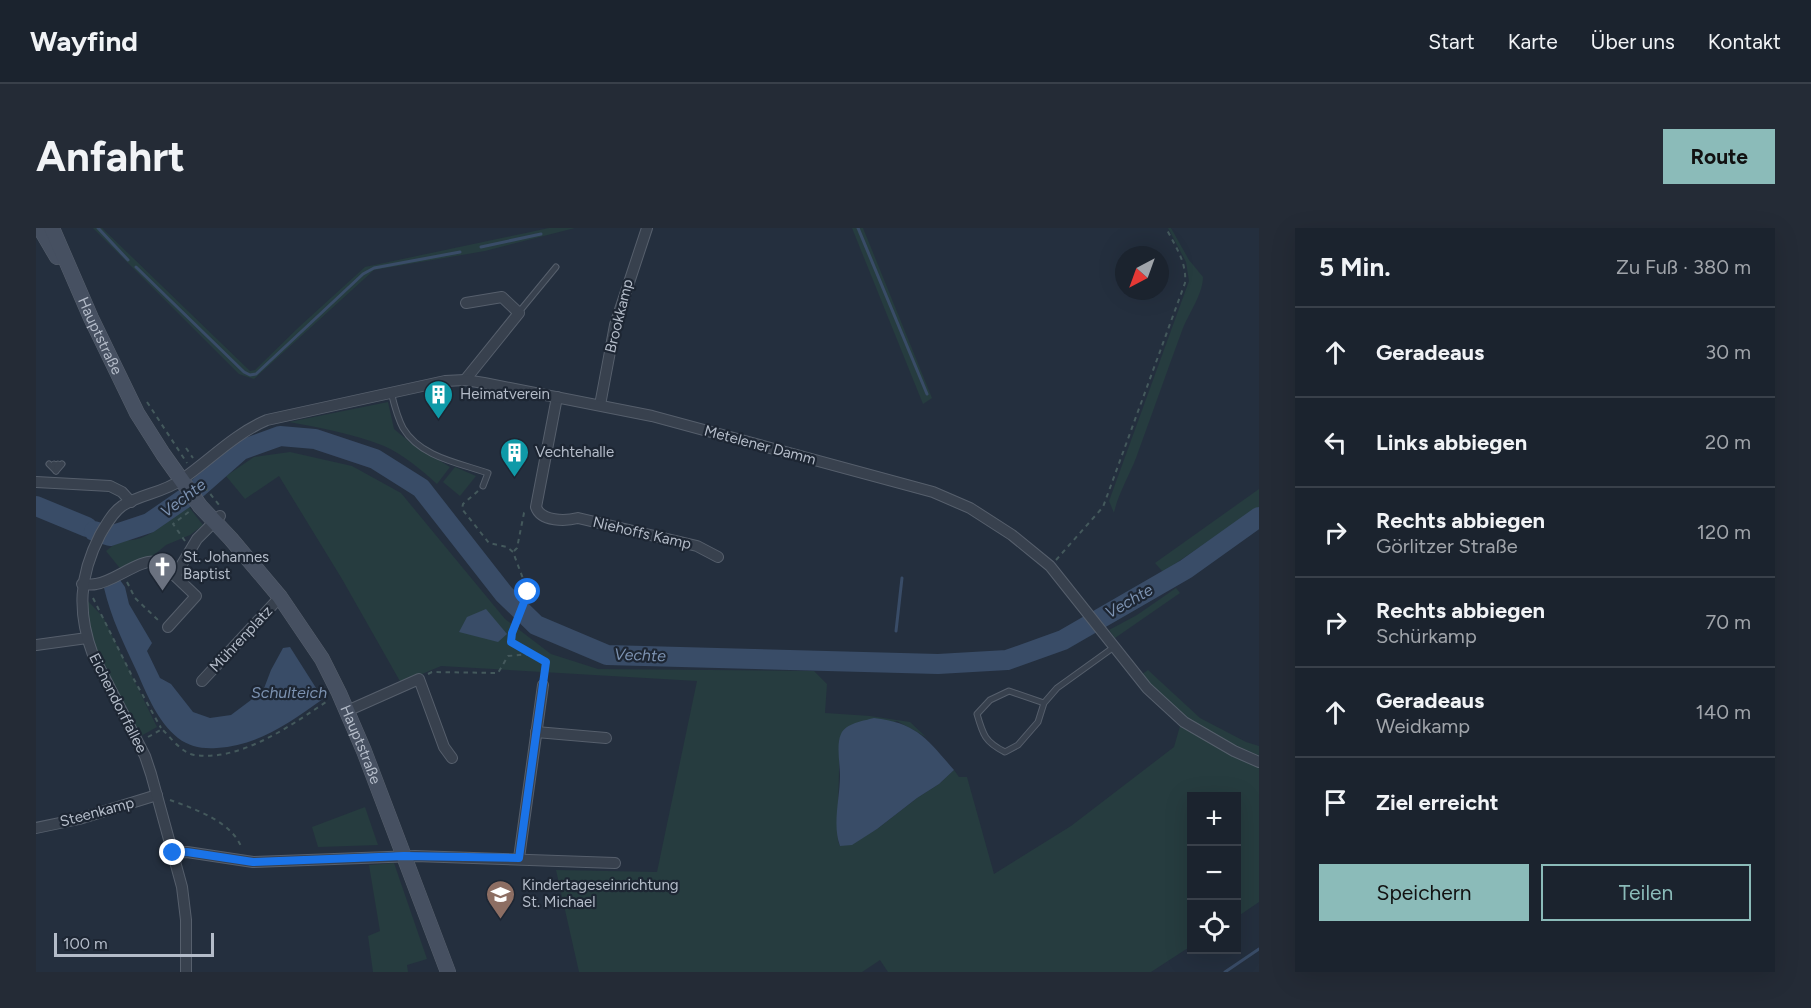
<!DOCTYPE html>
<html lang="de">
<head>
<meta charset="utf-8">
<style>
  :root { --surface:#1b232e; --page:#242b36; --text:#f1f3f6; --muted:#a0a4aa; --line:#39404a; --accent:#8bbbb9 }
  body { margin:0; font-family:Figtree,sans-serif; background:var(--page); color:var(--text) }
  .controls { position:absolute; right:18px; bottom:18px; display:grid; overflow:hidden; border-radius:0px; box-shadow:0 6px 24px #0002 }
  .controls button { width:54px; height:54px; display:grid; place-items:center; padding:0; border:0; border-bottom:2px solid var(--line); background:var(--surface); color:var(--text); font:30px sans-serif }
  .compass { position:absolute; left:1079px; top:18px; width:54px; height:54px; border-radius:50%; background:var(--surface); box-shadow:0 6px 24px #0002; rotate:221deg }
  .scale { position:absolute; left:18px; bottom:15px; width:160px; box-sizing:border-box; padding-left:6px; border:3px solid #b4bcc9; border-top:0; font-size:16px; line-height:21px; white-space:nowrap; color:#b4bcc9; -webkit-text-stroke:4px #1d2633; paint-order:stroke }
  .stop { position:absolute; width:18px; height:18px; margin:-14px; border:4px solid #1a73e8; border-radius:50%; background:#fff }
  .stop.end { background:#1a73e8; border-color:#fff; box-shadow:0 2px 6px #0008 }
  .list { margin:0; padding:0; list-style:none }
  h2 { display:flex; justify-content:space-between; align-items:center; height:78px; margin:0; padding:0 24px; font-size:26px }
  h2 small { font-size:20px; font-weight:400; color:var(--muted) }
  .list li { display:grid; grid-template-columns:39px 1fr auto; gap:18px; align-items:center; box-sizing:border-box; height:90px; padding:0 24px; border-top:2px solid var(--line) }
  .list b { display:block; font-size:22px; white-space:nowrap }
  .list p { margin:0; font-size:20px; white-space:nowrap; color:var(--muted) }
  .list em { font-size:20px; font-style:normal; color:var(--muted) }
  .actions { display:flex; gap:12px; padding:18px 24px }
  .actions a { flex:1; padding:14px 0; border:2px solid var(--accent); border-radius:0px; text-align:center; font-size:21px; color:var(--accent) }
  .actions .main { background:var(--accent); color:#111 }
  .icon { flex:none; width:33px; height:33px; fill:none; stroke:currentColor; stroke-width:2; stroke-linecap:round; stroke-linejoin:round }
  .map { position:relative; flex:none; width:1223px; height:744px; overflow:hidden; border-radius:0px }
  header { display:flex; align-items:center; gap:36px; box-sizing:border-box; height:84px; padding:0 30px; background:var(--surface); border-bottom:2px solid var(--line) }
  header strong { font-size:28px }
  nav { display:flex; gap:33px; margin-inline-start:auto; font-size:21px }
  .intro { display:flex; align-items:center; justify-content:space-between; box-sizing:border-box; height:144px; padding:0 36px }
  h1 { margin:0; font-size:42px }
  .button { padding:15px 27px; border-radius:0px; background:var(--accent); color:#111; font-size:21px; font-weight:700 }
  main { display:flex; gap:36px; padding:0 36px }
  aside { flex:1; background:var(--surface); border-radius:0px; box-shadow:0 6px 24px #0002 }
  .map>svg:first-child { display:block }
  .green { fill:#263c3f }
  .water { fill:#394c67 }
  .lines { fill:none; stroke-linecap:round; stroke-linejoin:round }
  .stream { stroke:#394c67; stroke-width:3 }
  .river { stroke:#394c67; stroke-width:20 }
  .lane-casing { stroke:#565f6c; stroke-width:7 }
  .street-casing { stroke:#565f6c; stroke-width:12 }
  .secondary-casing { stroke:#565f6c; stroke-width:16 }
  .path { stroke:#44595c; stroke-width:2; stroke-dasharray:4.5 4.5; stroke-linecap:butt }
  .lane { stroke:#38414e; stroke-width:5 }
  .street { stroke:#38414e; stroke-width:10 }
  .secondary { stroke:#465061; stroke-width:15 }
  .route { stroke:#1a73e8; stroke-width:8 }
  .labels { text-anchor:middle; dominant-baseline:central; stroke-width:4.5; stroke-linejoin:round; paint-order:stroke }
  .street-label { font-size:15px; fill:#b4bcc9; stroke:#1d2633 }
  .poi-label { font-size:15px; fill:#b4bcc9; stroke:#1d2633; text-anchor:start }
  .water-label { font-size:16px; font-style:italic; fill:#7c92b1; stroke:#1d2633 }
</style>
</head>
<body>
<header>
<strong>Wayfind</strong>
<nav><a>Start</a><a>Karte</a><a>Über uns</a><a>Kontakt</a></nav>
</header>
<div class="intro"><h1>Anfahrt</h1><a class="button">Route</a></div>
<main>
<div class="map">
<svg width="1223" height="744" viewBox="0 0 1223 744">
  <rect width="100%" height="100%" fill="#242f3e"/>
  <g class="green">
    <polygon points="57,0 66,0 214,143 219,142 263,99 329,39 513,0 539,0 449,23 338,42 218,151 203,146"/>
    <polygon points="816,0 827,0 896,170 887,176"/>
    <path d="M 1132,0 L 1135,0 L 1153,32 L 1167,49 C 1167,65 1154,84 1147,100 C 1131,143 1116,186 1100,230 C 1093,248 1082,266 1078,285 L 1073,273 L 1153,53 L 1150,34 Z"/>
    <path d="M 352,174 L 358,201 L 375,215 L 414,239 L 401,256 C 386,242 366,226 348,218 C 318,206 285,200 253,194 Z"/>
    <path d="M 254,224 L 316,238 L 365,265 L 469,391 L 515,426 L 562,441 L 778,443 L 791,456 L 789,485 L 834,488 L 874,494 L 890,509 L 861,493 L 803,512 C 804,546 801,579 802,613 L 804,618 L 841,601 L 881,570 L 903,556 L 918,542 L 923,549 L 931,549 L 958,646 L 1035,598 L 1138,519 L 1144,498 L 1223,539 L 1223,674 L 1201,689 L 1200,568 L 1156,568 L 1155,718 L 1115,744 L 852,744 L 844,732 L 826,744 L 543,744 L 520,642 L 621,644 L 661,453 L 405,438 L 365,455 L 306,351 L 243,248 L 209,271 L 190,248 L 218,229 Z"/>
    <polygon points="419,239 440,248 424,268 407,254"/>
    <polygon points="1223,261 1223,279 1127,344 1119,335"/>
    <path d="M 152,278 L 167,297 L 154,307 L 130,317 L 113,331 L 87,344 L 70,323 L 85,311 C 109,318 133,291 152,278 Z"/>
    <polygon points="1140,360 1144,365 1079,410 1073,402 1101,387"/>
    <polygon points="51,372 67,389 121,499 103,509 54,410"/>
    <polygon points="1112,442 1164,490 1210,514 1223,518 1223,528 1171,504 1147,488 1105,447"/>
    <polygon points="329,579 342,617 282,619 276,599"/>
    <polygon points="358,635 391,731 371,737 372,744 337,744 332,708 344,703 333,637"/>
  </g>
  <g class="water">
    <path d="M 84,352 L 89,359 L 93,376 L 116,415 L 111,423 L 124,450 L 135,456 L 157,484 L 174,490 L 195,487 L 227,463 L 235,442 L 247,420 L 254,419 L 287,471 C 253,495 223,517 181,520 C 166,521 154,519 142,510 C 122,494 111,467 101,444 C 88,416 75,390 68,360 Z"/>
    <polygon points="450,381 471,406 462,414 423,404 431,389"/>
    <path d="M 838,490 C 881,495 891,511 918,542 L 903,556 L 881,570 L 841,601 L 816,617 L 804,618 C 796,596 804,570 804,548 C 804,535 800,517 805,506 C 810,495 827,493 838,490 Z"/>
  </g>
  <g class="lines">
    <g class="stream">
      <polyline points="62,0 92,32"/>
      <polyline points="822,0 891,166"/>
      <polyline points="445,19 505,6"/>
      <polyline points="100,39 208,144 214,147 220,146 327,46 338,40 424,24"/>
      <polyline points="860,403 866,350"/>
      <polyline points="1189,744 1223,721"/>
    </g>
    <g class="river">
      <polyline points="0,278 51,299"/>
      <polyline points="58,303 74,308 113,295 155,266 205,222 244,208 279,211 339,231 385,260 468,366 500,397 571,427 902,436 971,432 1027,412 1150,341 1223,289"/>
    </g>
    <defs>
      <g id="lane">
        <polyline points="483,84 520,39"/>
        <path d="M 355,164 C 358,176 361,189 367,200 C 384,229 423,235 452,245 L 447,258"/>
        <polyline points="13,236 20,243 18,236"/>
        <polyline points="22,236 20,243 26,236"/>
        <path d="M 1008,475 L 973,463 L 954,472 L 941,486 C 947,507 949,514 969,524 L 982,517 L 1002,494 L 1008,475 L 1021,460 L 1078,419"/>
      </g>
      <g id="street">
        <polyline points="429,152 483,85 466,69 430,75"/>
        <path d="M 521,169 L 500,279 C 505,294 530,293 542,290 L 661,318 L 682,329"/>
        <polyline points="564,177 579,97 611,0"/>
        <polyline points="0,254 74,258 86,264 95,274"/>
        <path d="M 46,356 C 50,356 55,357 60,356 C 78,354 104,330 121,334 C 128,336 134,343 139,348 L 161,311 L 184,288"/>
        <polyline points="132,399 160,368 139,348"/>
        <polyline points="0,417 51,410"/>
        <polyline points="166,453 244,369"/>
        <polyline points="311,483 383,451 408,519 416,530"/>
        <polyline points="500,504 570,510"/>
        <polyline points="0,600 43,591 121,567"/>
        <polyline points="137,625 151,624 217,634 379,628 579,635"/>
        <polyline points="483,630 507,457"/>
        <path d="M 150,744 L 150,692 L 146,659 L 115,546 L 109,528 L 57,427 C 41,384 43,348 64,307 C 70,297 76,285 86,278 C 104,266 127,265 145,252 C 174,232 198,206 231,192 L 409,153 L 429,152 L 448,155 L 616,188 L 897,264 L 934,280 L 976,307 L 1014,338 L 1111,460 L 1148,494 L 1198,523 L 1223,534"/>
      </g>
      <g id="secondary">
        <polyline points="4,0 21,29"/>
        <path id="s1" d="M 16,0 L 55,90 L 101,185 L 127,226 L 164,278 L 195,311 L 244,369 L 286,431 L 303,465 L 328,523 L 412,744"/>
      </g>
    </defs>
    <use href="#lane" class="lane-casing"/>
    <use href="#street" class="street-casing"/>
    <use href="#secondary" class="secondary-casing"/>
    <g class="path">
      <polyline points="111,174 151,235"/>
      <polyline points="150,220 157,230"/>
      <polyline points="163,252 184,278"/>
      <polyline points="442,263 427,276 426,281 453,315 471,319 477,324 492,364 476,405 475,414 510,434 508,449"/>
      <polyline points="149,313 137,296 154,283"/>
      <polyline points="478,323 481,320 488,285 492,282"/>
      <path d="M 1020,332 L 1067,279 L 1149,55 C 1151,34 1139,18 1130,0"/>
      <polyline points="91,354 99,370 123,393"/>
      <polyline points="57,370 95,446 125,500"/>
      <polyline points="392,446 396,444 462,445 472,428 495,426"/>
      <path d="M 112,509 L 126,501 C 134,509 146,525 158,527 C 205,534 257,496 293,472"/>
      <path d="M 134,572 C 159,581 197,594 206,621"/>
    </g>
    <use href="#lane" class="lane"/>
    <use href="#street" class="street"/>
    <use href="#secondary" class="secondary"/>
  </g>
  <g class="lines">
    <polyline class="route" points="137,625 151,624 217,634 368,628 483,630 510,434 475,414 476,405 492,364"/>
  </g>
  <defs>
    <symbol id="building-pin" viewBox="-11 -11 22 30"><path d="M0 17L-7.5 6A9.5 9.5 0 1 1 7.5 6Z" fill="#0f9aa8" stroke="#1d2633"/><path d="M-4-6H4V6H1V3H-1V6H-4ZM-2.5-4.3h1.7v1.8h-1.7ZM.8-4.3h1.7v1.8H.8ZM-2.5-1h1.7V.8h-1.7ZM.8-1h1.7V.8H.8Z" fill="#fff"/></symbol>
    <symbol id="church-pin" viewBox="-11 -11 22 30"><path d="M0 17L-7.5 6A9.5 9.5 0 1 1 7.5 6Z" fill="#6b7280" stroke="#1d2633"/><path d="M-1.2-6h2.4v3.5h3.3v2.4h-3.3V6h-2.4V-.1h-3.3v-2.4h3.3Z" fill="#fff"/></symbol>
    <symbol id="school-pin" viewBox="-11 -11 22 30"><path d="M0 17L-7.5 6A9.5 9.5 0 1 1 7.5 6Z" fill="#8d6e63" stroke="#1d2633"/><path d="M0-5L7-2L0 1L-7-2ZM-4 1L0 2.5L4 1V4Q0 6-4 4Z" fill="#fff"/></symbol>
  </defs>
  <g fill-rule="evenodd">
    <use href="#building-pin" x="386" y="150" width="33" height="45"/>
    <use href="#building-pin" x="462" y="208" width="33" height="45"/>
    <use href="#church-pin" x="110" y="322" width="33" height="45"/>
    <use href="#school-pin" x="448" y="650" width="33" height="45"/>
  </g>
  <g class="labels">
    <g class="street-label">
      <text transform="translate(583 88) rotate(-76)">Brookkamp</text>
      <text stroke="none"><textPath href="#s1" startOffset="118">Hauptstraße</textPath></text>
      <text transform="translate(724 217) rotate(15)">Metelener Damm</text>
      <text transform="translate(606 305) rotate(13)">Niehoffs Kamp</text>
      <text transform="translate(205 411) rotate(-47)">Mührenplatz</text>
      <text transform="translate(82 475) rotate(63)">Eichendorffallee</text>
      <text stroke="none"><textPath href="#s1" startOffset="606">Hauptstraße</textPath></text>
      <text transform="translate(61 584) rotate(-15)">Steenkamp</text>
    </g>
    <g class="poi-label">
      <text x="424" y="166">Heimatverein</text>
      <text x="499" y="224">Vechtehalle</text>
      <text x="147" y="329">St. Johannes<tspan x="147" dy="17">Baptist</tspan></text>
      <text x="486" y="657">Kindertageseinrichtung<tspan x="486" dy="17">St. Michael</tspan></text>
    </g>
    <g class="water-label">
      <text transform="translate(147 270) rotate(-37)">Vechte</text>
      <text transform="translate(1093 373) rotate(-30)">Vechte</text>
      <text transform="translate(604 427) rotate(2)">Vechte</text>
      <text x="253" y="464">Schulteich</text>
    </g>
  </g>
</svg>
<div class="controls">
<button>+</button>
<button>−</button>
<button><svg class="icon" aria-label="locate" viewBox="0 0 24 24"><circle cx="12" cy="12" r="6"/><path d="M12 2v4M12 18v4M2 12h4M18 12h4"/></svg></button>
</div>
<svg class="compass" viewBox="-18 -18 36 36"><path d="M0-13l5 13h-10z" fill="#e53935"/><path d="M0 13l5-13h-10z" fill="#a0a4aa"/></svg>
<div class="scale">100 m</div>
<div class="stop" style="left:492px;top:364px"></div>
<div class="stop end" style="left:137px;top:625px"></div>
</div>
<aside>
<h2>5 Min.<small>Zu Fuß · 380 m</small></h2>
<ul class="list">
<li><svg class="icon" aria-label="ahead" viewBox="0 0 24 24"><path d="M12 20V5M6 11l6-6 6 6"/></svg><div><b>Geradeaus</b></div><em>30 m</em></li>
<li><svg class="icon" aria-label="left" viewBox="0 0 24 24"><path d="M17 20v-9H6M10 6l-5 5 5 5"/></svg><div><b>Links abbiegen</b></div><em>20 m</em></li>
<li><svg class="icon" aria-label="right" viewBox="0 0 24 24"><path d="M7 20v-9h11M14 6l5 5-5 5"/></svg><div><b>Rechts abbiegen</b><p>Görlitzer Straße</p></div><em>120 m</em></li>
<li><svg class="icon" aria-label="right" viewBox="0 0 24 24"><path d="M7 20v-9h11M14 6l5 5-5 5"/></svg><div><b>Rechts abbiegen</b><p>Schürkamp</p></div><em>70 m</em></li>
<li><svg class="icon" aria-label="ahead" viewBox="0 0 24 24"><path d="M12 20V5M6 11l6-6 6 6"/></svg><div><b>Geradeaus</b><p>Weidkamp</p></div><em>140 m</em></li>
<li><svg class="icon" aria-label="arrive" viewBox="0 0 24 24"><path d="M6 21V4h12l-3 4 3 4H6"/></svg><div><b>Ziel erreicht</b></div></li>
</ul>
<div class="actions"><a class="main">Speichern</a><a>Teilen</a></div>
</aside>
</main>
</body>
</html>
